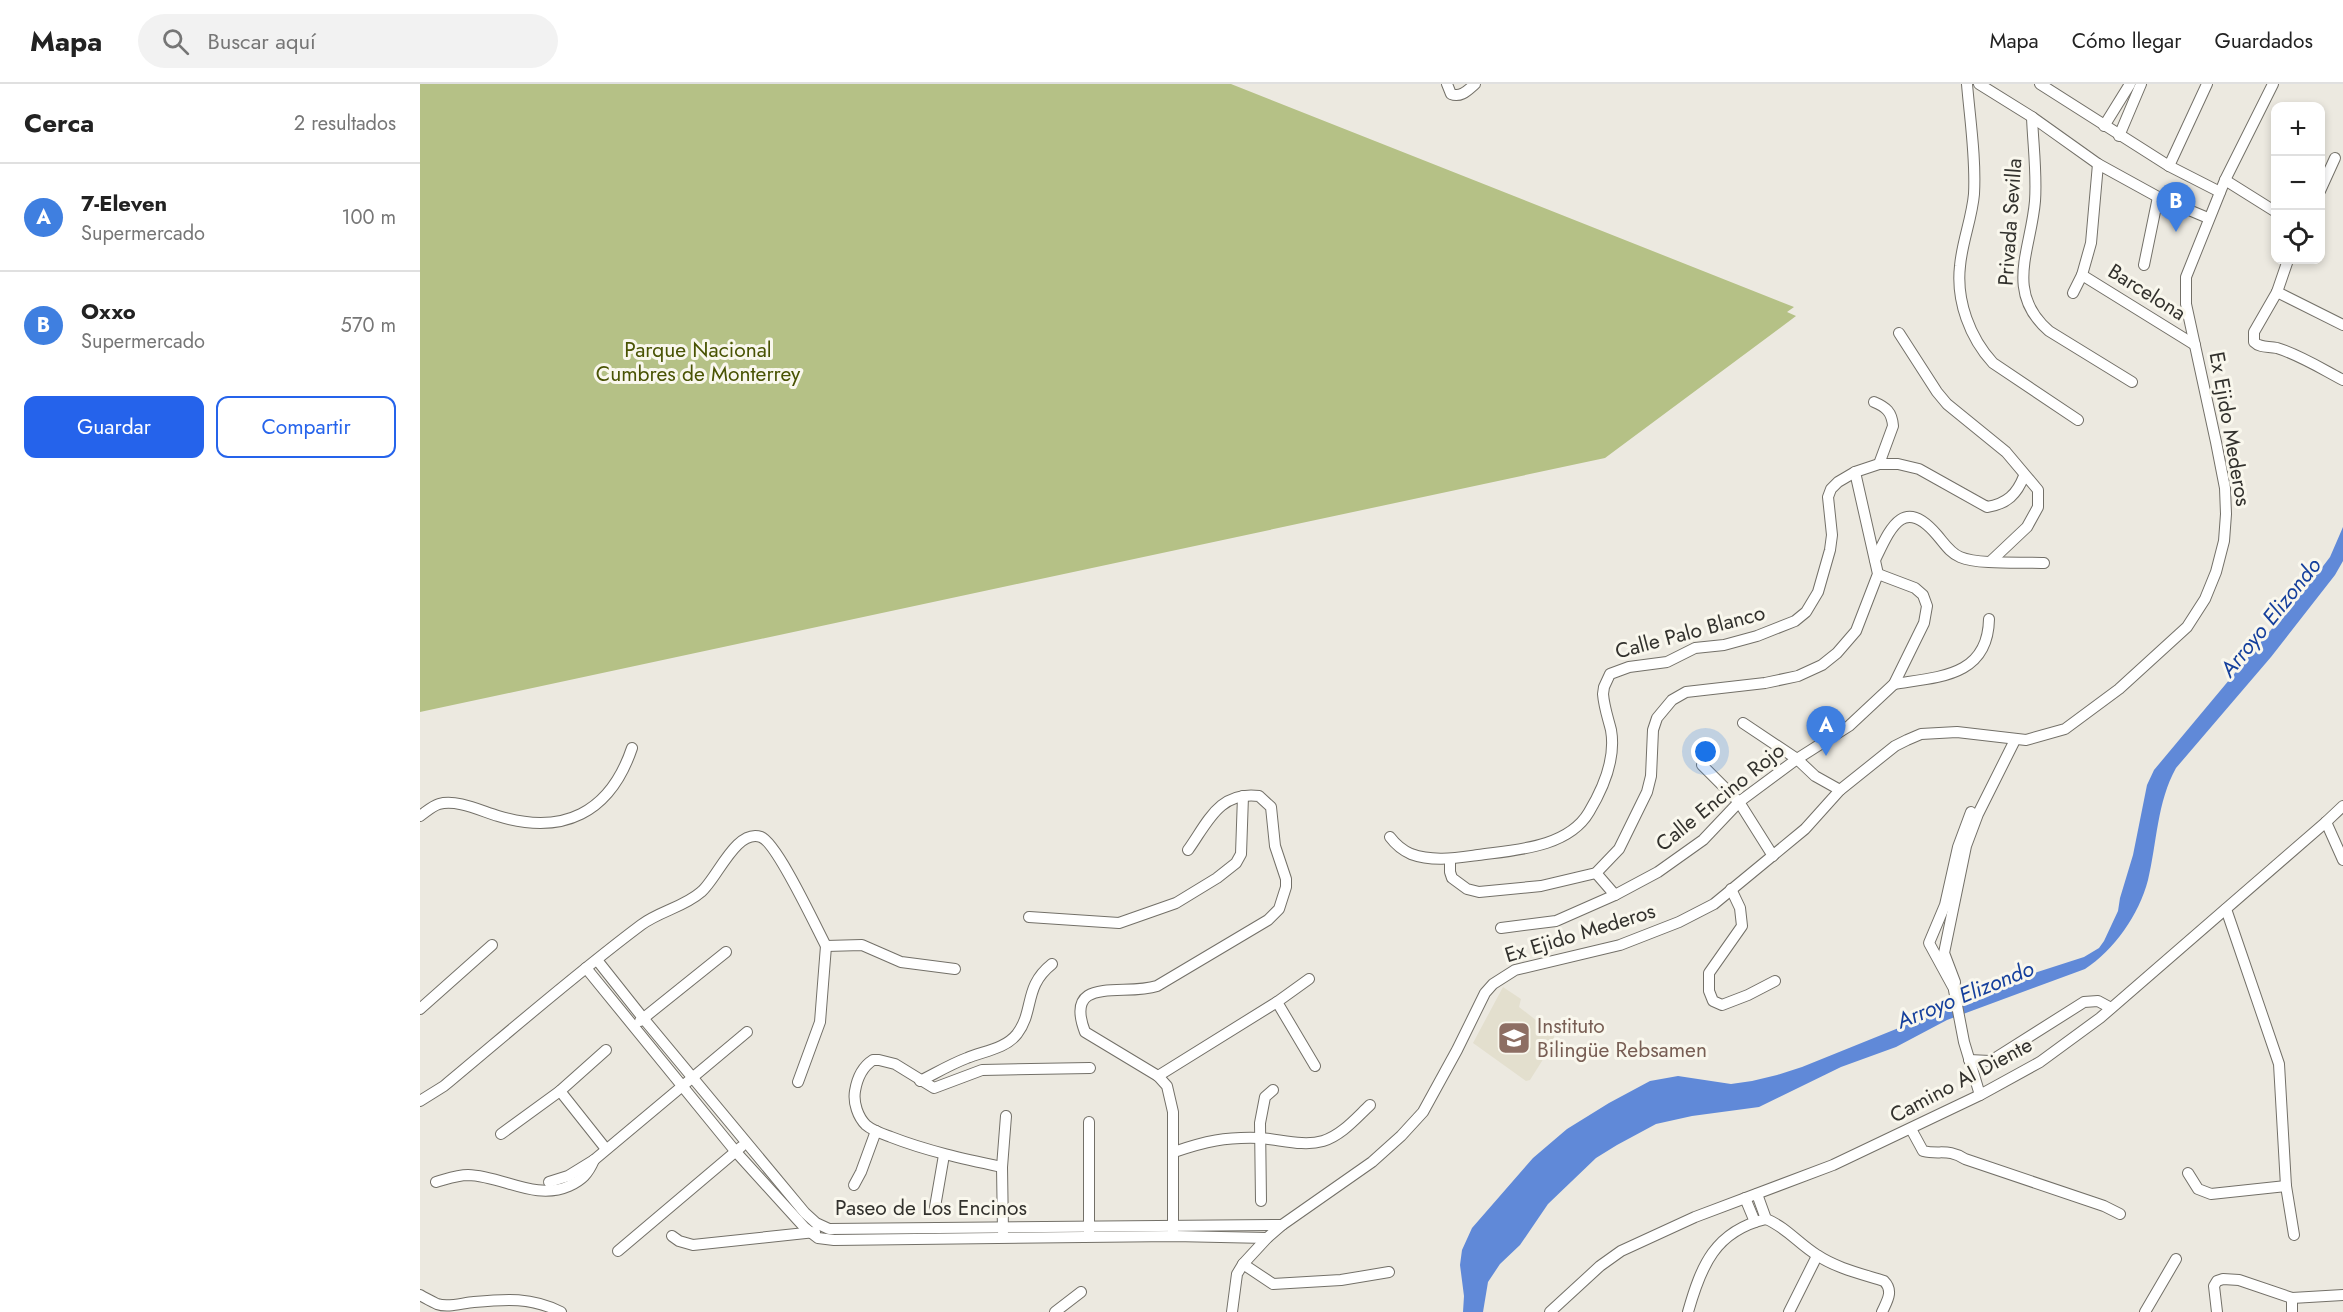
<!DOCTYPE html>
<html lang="es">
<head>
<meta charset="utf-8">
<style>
  :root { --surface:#fff; --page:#f2f2f2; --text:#222; --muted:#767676; --line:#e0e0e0; --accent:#2563eb }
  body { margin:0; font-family:Jost,sans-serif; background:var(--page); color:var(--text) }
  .controls { position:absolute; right:18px; top:18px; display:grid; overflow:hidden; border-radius:12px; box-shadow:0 3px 9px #0003 }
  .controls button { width:54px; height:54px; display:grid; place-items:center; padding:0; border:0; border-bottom:2px solid var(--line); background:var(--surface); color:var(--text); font:30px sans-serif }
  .you { position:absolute; left:1286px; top:668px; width:21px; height:21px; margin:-15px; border:4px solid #fff; border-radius:50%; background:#1a73e8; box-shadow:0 0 0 9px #1a73e833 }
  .badge { display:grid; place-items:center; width:39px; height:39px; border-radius:50%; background:var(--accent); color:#fff; font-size:20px; font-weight:700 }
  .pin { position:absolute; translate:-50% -50px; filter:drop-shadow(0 2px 3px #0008) }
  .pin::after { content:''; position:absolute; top:32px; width:21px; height:18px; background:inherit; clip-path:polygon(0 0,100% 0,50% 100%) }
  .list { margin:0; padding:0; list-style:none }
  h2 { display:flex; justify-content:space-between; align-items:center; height:78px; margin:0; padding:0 24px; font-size:26px }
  h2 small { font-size:20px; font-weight:400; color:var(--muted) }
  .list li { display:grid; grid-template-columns:39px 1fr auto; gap:18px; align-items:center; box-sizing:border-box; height:108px; padding:0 24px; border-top:2px solid var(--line) }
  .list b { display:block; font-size:22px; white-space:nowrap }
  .list p { margin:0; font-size:20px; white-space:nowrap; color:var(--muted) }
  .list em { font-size:20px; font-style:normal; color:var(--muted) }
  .actions { display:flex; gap:12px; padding:18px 24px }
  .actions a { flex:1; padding:14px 0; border:2px solid var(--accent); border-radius:12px; text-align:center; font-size:21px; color:var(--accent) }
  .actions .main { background:var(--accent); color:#fff }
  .icon { flex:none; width:33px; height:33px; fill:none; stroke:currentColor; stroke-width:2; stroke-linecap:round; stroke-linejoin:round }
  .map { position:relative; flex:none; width:1923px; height:1228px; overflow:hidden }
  header { display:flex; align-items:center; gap:36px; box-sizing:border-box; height:84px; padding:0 30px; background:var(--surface); border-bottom:2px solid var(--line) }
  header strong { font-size:28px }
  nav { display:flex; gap:33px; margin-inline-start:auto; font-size:21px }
  .search { width:420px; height:54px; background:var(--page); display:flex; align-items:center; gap:15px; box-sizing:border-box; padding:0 21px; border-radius:33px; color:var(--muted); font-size:22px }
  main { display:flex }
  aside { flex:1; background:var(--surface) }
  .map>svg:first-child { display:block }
  .built { fill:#e3dfce }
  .green { fill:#b5c186 }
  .water { fill:#6089d8 }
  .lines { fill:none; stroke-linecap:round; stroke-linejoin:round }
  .minor-casing { stroke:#737068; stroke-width:12 }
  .minor { stroke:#fff; stroke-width:10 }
  .labels { text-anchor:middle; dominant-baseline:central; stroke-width:6; stroke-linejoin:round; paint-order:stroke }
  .street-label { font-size:21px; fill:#32312d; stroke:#f9f7ed }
  .park-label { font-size:21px; fill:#495304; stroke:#f9f7ed }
  .education-label { font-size:21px; fill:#785e54; stroke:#f9f7ed; text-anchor:start }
  .water-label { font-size:22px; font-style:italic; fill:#143f9c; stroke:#f9f7ed }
</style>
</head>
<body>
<header>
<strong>Mapa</strong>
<div class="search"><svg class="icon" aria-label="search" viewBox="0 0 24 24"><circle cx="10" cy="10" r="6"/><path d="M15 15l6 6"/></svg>Buscar aquí</div>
<nav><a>Mapa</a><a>Cómo llegar</a><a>Guardados</a></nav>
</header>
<main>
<aside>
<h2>Cerca<small>2 resultados</small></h2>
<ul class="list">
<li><span class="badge" style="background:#3f7fe0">A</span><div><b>7-Eleven</b><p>Supermercado</p></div><em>100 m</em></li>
<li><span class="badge" style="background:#3f7fe0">B</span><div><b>Oxxo</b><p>Supermercado</p></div><em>570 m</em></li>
</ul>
<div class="actions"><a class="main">Guardar</a><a>Compartir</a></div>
</aside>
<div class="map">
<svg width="1923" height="1228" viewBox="0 0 1923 1228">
  <rect width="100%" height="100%" fill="#ece9e0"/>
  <polygon class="built" points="1083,903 1101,915 1099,923 1134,950 1134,958 1110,996 1106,997 1053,959"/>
  <polygon class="green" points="0,0 811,0 1374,223 1367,228 1376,232 1185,374 0,628"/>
  <path class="water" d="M 1923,443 L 1923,477 L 1915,491 L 1851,573 L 1756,684 C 1737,718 1737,759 1728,796 C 1719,831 1694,866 1665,885 L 1527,936 L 1476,963 L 1421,983 L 1339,1023 L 1272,1032 L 1236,1040 L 1197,1061 L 1176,1074 L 1128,1120 L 1100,1161 L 1080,1180 L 1068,1198 L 1063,1228 L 1043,1228 L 1044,1212 L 1040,1181 L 1042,1166 L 1052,1144 L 1113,1074 L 1147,1045 L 1189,1019 L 1230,997 L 1258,992 L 1311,1000 L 1332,997 L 1357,991 L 1382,983 L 1491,939 L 1522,920 L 1547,914 L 1596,895 L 1664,873 L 1679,864 L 1684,857 L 1698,827 L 1700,814 L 1713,771 L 1727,701 L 1734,686 L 1891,498 L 1910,473 Z"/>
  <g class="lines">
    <defs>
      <g id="minor">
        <path d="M 1027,0 L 1031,10 C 1041,14 1048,6 1055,0"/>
        <path d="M 1547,0 C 1550,36 1556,74 1554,110 C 1552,134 1542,158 1540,182 C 1536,217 1550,254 1573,279 L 1658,336"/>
        <polyline points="1559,0 1612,33 1678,80 1738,113 1788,134"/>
        <polyline points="1620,0 1749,82 1800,108"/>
        <path d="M 1612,33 C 1613,60 1617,89 1615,117 C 1611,166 1584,208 1629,247 L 1712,298"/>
        <polyline points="1684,42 1710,0"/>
        <polyline points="1699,52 1721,0"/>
        <polyline points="1678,80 1671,159 1662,191 1775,261"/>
        <polyline points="1749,82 1787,0"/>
        <polyline points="1805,96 1856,128"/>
        <polyline points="1900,107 1915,74"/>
        <path d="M 1868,176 L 1857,208 L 1834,248 L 1834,258 C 1840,264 1848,262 1857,264 C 1880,271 1902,285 1923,296"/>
        <polyline points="1724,181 1738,113"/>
        <polyline points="1857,208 1923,241"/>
        <polyline points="1653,209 1662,191"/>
        <polyline points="1479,249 1517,308 1527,320 1586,368 1618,406 1618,423 1607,443 1571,477"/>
        <path d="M 1454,318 C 1466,323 1472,328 1473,342 L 1459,380"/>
        <path d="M 1455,476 C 1470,445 1483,411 1517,451 C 1524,459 1530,469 1540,473 C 1559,481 1603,478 1624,479"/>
        <path d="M 1474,600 C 1518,593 1568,593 1569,535"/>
        <polyline points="1323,639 1377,675 1395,692 1420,706"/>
        <polyline points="1282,681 1319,718 1353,772"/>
        <path d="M 0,732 C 6,728 12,722 19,720 C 37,715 61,727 78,732 C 143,752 190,729 212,664"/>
        <polyline points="1906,738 1923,776"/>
        <path d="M 970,753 C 976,761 982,766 991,770 C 1013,778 1036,774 1058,771 C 1094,766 1148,764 1169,728 C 1184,703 1196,674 1191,646 C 1188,634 1184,623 1183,610 L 1184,603 L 1190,590 L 1209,583 L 1247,578 L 1275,564 L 1304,561 L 1337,552 L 1375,537 L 1386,528 L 1398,508 L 1410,466 L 1412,451 L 1408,413 L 1411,405 L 1418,398 L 1435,388 L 1459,380 L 1478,380 L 1499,385 L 1567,423 C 1587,420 1597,410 1604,392"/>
        <polyline points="1030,775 1030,788 1032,794 1047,805 1059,808 1121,802 1176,789 1199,765 1227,708 1231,692 1233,646 1237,634 1252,616 1266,608 1345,599 1378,592 1402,581 1417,569 1436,547 1458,490 1435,388"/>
        <polyline points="1176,789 1195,811"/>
        <polyline points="1311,805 1320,824 1322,842 1289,889 1289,907 1293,917 1302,921 1328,911 1355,897"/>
        <polyline points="1806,825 1859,980 1866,1102 1874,1151"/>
        <polyline points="609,833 699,839 756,819 797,794 816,779 821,770 823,712"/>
        <polyline points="1081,844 1136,837 1195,811 1238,788 1283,756 1319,718 1377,675 1429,642 1474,600 1504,539 1507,522 1503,511 1495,504 1458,490"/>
        <polyline points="406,862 442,861 481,878 535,885"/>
        <polyline points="177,876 223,934 385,1129 396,1139 409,1145 862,1141"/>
        <polyline points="166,884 316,1068 385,1144 398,1154 414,1156 754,1152 847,1154"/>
        <polyline points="1533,903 1509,859 1525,821 1538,763 1551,728"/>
        <polyline points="857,918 895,982"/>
        <polyline points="0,925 72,861"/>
        <polyline points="220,937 306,868"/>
        <polyline points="1549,976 1570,977 1577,973 1664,918 1678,917 1691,924"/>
        <polyline points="738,992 857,918 889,895"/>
        <path d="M 500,997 C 516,989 531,980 547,974 C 564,967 585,965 597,950 C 615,926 603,903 632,880"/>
        <polyline points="378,998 400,938 406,862"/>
        <polyline points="140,1007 186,1065"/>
        <polyline points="1560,1011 1544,958 1534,906 1535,898 1524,869 1546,762 1558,730 1595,656"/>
        <path d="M 0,1017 L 24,1002 C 89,948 153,892 221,841 C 240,827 264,823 281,808 C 297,795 316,744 341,753 C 357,759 396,843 406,862"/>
        <path d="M 1491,1045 L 1503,1067 C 1520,1071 1528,1064 1545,1075 L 1684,1122 L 1700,1130"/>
        <polyline points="81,1050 140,1007 186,966"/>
        <path d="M 754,1068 C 786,1057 805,1053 839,1054 C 859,1055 883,1063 903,1057 C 922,1051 936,1034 950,1021"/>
        <path d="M 582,1083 C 544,1075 507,1067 471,1053 C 463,1050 453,1047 446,1041 C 438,1033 433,1019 435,1007 C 437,995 442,983 453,976 L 459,976 L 475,980 L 514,1004 L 562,986 L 670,984"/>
        <polyline points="1768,1089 1778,1105 1791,1110 1866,1102"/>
        <path d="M 16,1098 C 27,1095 37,1091 48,1091 C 83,1092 115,1117 149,1102 C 162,1096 168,1090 174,1076"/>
        <polyline points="129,1098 148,1092 174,1076 327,948"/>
        <polyline points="434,1101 441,1088 456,1047"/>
        <path d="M 1337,1110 L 1346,1135 C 1366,1143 1379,1160 1397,1171 C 1416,1184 1442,1190 1464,1197 C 1474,1207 1467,1217 1462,1228"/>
        <polyline points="1325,1114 1335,1138"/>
        <polyline points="841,1117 840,1039 845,1013 853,1006"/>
        <polyline points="515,1123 524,1071"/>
        <path d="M 753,1147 L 753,1028 L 747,1002 L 738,992 L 665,948 C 643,890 704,913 737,902 L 848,836 L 859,825 L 866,803 L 866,795 L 855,762 L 851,723 L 839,712 C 799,707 788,738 768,766"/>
        <polyline points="583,1148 582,1083 586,1032"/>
        <polyline points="669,1148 669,1038"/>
        <polyline points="252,1152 259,1157 273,1161 395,1148"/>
        <polyline points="198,1167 321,1063"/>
        <polyline points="823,1180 853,1200 921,1196 969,1188"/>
        <path d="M 0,1211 C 5,1214 11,1217 17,1220 C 28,1224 42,1219 54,1218 C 86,1215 111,1213 141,1228"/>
        <polyline points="1872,1214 1872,1228"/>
        <polyline points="635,1228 661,1208"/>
        <polyline points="812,1228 817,1190 823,1180 847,1154 862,1141 952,1078 981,1052 1003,1028 1037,966 1065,909 1073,900 1095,886 1200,861 1259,838 1294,820 1385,745 1420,706 1475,662 1487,656 1501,650 1537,648 1606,656 1645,645 1699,605 1767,543 1785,515 1796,488 1804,457 1806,430 1805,404 1796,358 1766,220 1766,193 1805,96 1853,0"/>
        <polyline points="1130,1228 1180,1182 1201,1167 1275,1133 1413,1081 1560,1011 1620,978 1680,934 1906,738 1923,722"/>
        <path d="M 1268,1228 C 1281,1182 1295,1147 1346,1135"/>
        <polyline points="1369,1228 1397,1172"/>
        <polyline points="1725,1228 1756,1175"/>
        <polyline points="1797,1228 1794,1202 1797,1197 1803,1195 1819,1196 1872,1214 1923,1211"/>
      </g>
    </defs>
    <use href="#minor" class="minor-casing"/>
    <use href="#minor" class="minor"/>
  </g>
  <defs>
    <symbol id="school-square" viewBox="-11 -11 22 22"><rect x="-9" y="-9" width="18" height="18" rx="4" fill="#8d6e63" stroke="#f9f7ed"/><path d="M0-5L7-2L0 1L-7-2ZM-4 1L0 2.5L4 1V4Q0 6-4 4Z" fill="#fff"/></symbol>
  </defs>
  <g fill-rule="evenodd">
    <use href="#school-square" x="1075" y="935" width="38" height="38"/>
  </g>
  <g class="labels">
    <g class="street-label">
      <text transform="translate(1590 138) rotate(-86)">Privada Sevilla</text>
      <text transform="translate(1727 208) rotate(32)">Barcelona</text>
      <text transform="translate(1810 345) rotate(80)">Ex Ejido Mederos</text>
      <text transform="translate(1270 548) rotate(-15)">Calle Palo Blanco</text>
      <text transform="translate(1300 713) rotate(-39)">Calle Encino Rojo</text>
      <text transform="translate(1160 849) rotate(-17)">Ex Ejido Mederos</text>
      <text transform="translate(1541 996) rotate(-28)">Camino Al Diente</text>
      <text x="511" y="1124">Paseo de Los Encinos</text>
    </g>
    <g class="park-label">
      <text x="278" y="266">Parque Nacional<tspan x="278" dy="24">Cumbres de Monterrey</tspan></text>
    </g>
    <g class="education-label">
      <text x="1117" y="942">Instituto<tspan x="1117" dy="24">Bilingüe Rebsamen</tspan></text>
    </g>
    <g class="water-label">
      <text transform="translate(1850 533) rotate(-51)">Arroyo Elizondo</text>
      <text transform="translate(1545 910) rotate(-22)">Arroyo Elizondo</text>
    </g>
  </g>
</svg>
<div class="controls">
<button>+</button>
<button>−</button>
<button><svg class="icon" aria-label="locate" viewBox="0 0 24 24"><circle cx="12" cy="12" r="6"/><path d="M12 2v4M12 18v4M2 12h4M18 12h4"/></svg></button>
</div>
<div class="you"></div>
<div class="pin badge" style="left:1406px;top:672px;background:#3f7fe0">A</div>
<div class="pin badge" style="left:1756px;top:148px;background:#3f7fe0">B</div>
</div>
</main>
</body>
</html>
